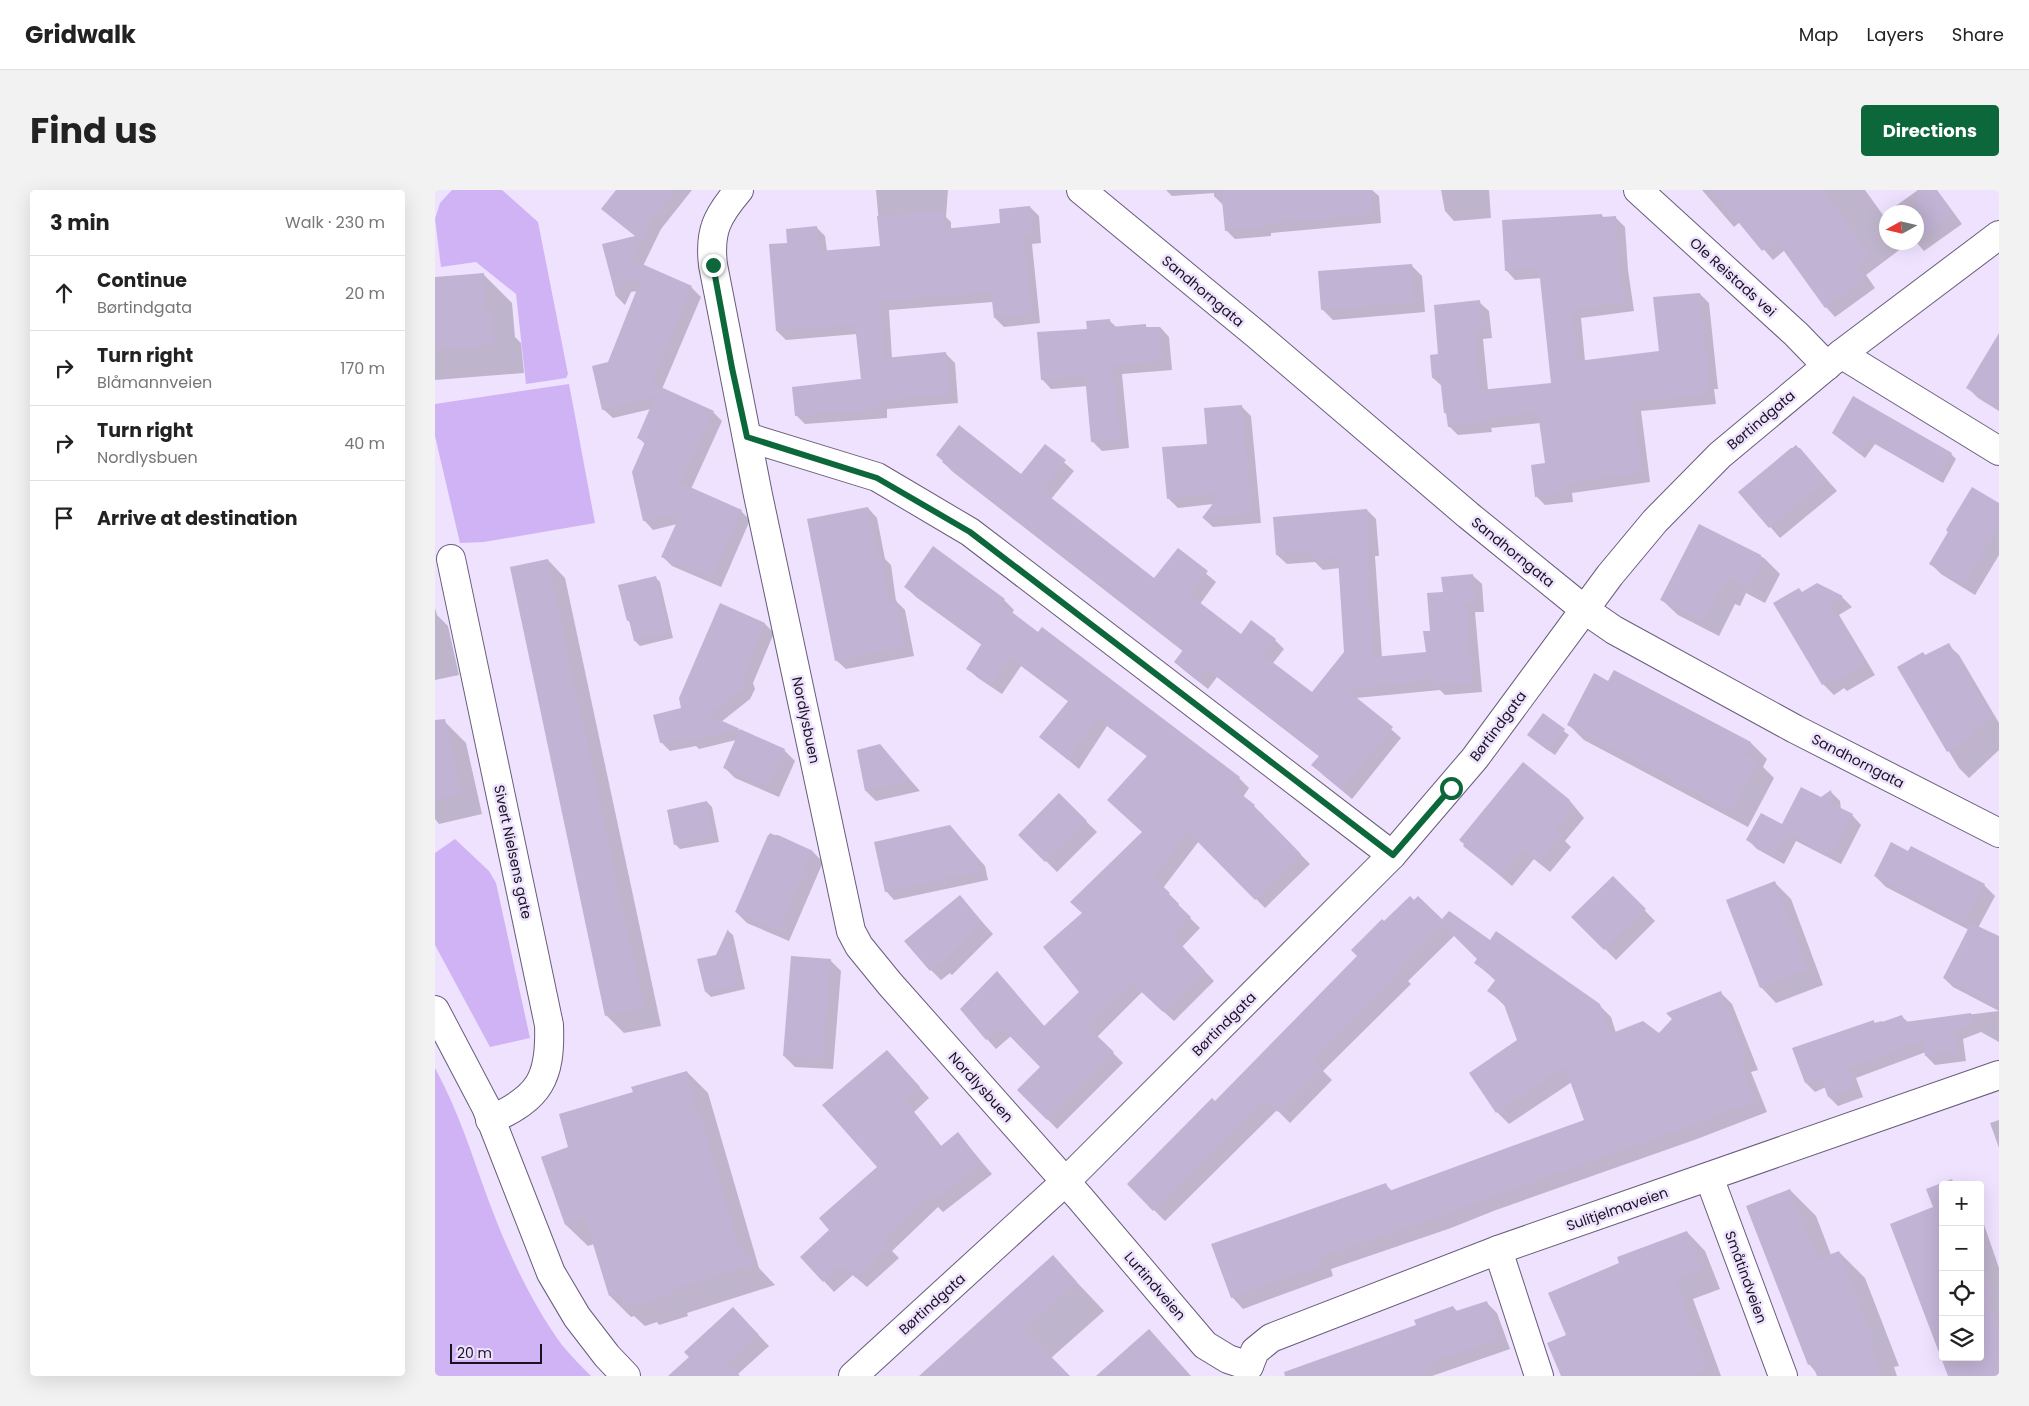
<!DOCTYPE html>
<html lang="en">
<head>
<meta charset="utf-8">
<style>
  :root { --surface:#fff; --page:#f2f2f2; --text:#222; --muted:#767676; --line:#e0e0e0; --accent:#0c673a }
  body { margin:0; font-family:Poppins,sans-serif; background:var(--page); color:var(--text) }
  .controls { position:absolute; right:15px; bottom:15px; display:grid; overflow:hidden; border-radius:5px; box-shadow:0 5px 20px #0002 }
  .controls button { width:45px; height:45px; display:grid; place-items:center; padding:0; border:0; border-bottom:1px solid var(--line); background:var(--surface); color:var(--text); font:25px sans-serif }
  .compass { position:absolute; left:1444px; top:15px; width:45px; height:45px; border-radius:50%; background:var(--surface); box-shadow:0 5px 20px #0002; rotate:262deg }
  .scale { position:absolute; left:15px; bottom:12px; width:92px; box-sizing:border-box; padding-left:5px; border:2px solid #18131f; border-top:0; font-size:14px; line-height:18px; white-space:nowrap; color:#18131f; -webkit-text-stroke:4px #eee2fe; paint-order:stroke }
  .stop { position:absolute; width:15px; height:15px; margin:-11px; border:4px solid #0c673a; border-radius:50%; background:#fff }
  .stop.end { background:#0c673a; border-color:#fff; box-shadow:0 1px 5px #0008 }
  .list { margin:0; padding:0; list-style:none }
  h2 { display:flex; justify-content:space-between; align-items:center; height:65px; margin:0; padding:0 20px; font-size:21px }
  h2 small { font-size:16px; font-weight:400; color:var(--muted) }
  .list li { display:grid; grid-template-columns:32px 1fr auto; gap:15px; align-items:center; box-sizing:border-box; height:75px; padding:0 20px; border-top:1px solid var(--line) }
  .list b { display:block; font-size:19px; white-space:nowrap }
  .list p { margin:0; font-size:16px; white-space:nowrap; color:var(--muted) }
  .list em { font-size:16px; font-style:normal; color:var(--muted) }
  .icon { flex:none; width:28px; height:28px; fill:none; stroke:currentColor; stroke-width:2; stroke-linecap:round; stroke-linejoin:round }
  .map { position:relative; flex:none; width:1564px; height:1186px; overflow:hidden; border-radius:5px }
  header { display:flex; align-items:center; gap:30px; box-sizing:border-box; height:70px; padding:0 25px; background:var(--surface); border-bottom:1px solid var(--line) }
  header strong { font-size:24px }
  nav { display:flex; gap:28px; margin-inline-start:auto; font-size:18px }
  .intro { display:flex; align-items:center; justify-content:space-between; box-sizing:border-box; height:120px; padding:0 30px }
  h1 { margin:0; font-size:35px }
  .button { padding:12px 22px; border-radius:5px; background:var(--accent); color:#fff; font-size:18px; font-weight:700 }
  main { display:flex; gap:30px; padding:0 30px }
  aside { flex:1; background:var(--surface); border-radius:5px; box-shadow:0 5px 20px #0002 }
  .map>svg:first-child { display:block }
  .green { fill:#d0b3f5 }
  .shadow { fill:#0003 }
  .building { fill:#c1b3d4 }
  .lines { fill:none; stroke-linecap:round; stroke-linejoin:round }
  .minor-casing { stroke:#695c7a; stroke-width:30 }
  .minor { stroke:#fff; stroke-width:28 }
  .route { stroke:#0c673a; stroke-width:6 }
  .labels { text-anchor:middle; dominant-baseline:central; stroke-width:5; stroke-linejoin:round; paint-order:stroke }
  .street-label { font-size:14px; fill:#18131f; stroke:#eee2fe }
</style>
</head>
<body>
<header>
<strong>Gridwalk</strong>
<nav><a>Map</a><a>Layers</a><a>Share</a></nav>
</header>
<div class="intro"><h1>Find us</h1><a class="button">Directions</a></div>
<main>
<aside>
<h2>3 min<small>Walk · 230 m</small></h2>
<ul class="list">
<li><svg class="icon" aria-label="ahead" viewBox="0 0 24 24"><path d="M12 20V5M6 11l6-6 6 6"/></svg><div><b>Continue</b><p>Børtindgata</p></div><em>20 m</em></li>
<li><svg class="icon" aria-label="right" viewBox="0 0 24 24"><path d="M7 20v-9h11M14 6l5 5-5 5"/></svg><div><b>Turn right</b><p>Blåmannveien</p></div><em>170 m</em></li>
<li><svg class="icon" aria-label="right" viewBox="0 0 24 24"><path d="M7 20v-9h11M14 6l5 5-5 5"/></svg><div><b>Turn right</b><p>Nordlysbuen</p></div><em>40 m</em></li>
<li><svg class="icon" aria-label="arrive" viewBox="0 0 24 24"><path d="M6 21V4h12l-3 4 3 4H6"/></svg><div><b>Arrive at destination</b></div></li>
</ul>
</aside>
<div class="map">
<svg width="1564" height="1186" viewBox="0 0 1564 1186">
  <rect width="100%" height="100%" fill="#eee2fe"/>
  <g class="green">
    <polygon points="17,0 67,0 103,32 133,184 131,188 91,194 81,104 41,72 6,77 0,29 5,13"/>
    <polygon points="134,194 160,333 49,352 25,353 0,246 0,214"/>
    <polygon points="20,649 54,681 61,693 95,848 55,857 0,755 0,663"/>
    <path d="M 0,878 C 23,920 37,965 53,1009 C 72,1060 95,1111 127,1155 C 136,1166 146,1176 156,1186 L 0,1186 Z"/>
  </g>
  <g class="shadow">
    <polygon points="183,0 257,0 226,39 208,76 256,97 266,107 227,199 278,222 287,231 256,299 306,321 315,330 286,397 237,376 228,367 242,334 218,340 209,330 211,255 203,247 216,219 178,228 168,219 174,174 202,101 196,102 190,115 182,107 169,55 201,47"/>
    <polygon points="441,0 513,0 511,27 516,32 516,39 567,34 595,17 604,26 606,53 597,54 605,133 569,137 560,128 558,112 454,120 457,169 511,164 520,173 523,213 452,219 452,228 370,234 361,225 427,190 422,144 351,150 342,141 335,55 353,54 381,37 390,46 392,61 446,58"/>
    <polygon points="731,0 937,0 944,6 946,33 836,43 836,46 800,49 791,40 788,15 779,6 779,3 737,6"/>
    <polygon points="1006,0 1054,0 1056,28 1019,31 1010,21"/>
    <polygon points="1267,0 1430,0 1448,25 1483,0 1502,0 1527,34 1489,61 1481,52 1482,22 1452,22 1452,52 1475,52 1431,85 1440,98 1400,127 1391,117 1350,60 1338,70 1305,32 1299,37"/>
    <polygon points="1167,25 1169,28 1181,28 1190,37 1193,80 1199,121 1146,128 1150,171 1225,162 1265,104 1274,113 1283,199 1279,199 1281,214 1206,221 1215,292 1137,303 1138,312 1110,315 1101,306 1112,274 1106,233 1056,238 1057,242 1023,245 1014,236 1013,225 1010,223 1008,197 998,188 1005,165 1044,112 1054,121 1057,148 1048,149 1053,200 1117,194 1107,88 1080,90 1071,80"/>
    <polygon points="976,75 987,86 990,122 898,130 887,119"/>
    <polygon points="48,84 77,113 80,147 86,153 89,183 0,190 0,88"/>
    <polygon points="674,130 682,138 710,136 713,138 725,137 734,147 737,180 687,184 694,258 667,261 657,251 653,196 616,199 607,189 653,140"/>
    <polygon points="1564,145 1564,221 1543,208 1533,198"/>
    <polygon points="806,216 816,226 826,333 778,337 768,328 778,314 743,318 733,308 773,255"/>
    <polygon points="1398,243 1516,264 1521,269 1508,293 1440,254 1430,268"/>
    <polygon points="1361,255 1402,301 1345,348 1305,302"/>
    <polygon points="610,256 639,281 616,309 720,390 743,360 781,392 765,414 806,446 840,450 849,459 838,473 877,504 911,463 905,378 888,380 880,372 852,374 842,365 932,320 941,329 944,366 940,366 947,468 992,463 996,442 1009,403 1037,385 1047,394 1049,422 1040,422 1047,502 1010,505 1005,500 921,508 966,548 917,609 887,584 885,567 782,487 773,499 750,481 741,472 749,462 518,282 508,272 586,285"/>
    <polygon points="1564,315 1564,365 1540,405 1506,384 1496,374"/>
    <polygon points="433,318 442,328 450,369 456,375 461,411 470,420 479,466 411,479 401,470"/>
    <polygon points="1265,336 1329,368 1345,384 1330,413 1311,403 1305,416 1300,414 1284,446 1243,425 1227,410"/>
    <polygon points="498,358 569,410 579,420 577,423 604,444 607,439 804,588 814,598 808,607 829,626 828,627 875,674 830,718 764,651 728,698 744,714 743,716 765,738 747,757 779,791 739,831 707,802 662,847 688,873 622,939 584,900 606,877 576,846 561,859 552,849 562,783 610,837 646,802 649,723 708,643 713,567 672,536 644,579 606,547 634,512 586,476 567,504 543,488 533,479 547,455 481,407 471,397"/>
    <polygon points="113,370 130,388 226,836 189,843 171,825"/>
    <polygon points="220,387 225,392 238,448 205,456 200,451 195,433 193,430"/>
    <polygon points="1382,395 1407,407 1417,417 1404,425 1440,485 1412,501 1409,498 1399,505 1388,494 1340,413 1368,403"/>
    <polygon points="286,415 330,434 339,443 318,493 320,499 315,509 286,532 349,560 360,571 344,607 300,588 289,577 301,550 264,559 261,556 235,561 226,552 248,519"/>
    <polygon points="0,418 2,425 13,436 24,485 0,490"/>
    <polygon points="1513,455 1524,465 1564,533 1564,560 1534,588 1524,578 1463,478"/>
    <polygon points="1179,481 1316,553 1332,569 1328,577 1339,588 1313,637 1149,550 1134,535 1174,492"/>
    <polygon points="1108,525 1134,545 1120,565 1099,550"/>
    <polygon points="10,532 31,553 47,624 4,634 0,629 0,534"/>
    <polygon points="423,565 455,567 485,601 441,611 431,601"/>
    <polygon points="1088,574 1135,611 1149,628 1130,651 1136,657 1115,682 1099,669 1077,696 1030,655"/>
    <polygon points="1396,602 1405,611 1406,620 1417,625 1426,635 1406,674 1361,651 1349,674 1322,659 1313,650 1348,636"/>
    <polygon points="624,605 662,642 622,682 585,645"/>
    <polygon points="272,612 277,617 284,652 245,659 240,654"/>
    <polygon points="335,643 378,662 388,672 354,751 312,733 301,722"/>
    <polygon points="523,646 550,676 553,690 459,710 451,701"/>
    <polygon points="1440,686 1549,695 1560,706 1543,738 1564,748 1564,852 1546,842 1528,849 1531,871 1500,875 1491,866 1491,862 1421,888 1428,907 1403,916 1394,907 1391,897 1380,902 1371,893 1359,859 1438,831 1441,834 1467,827 1473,832 1564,821 1518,797 1509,788 1534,740 1451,697"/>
    <polygon points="1178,688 1220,731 1181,770 1138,727"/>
    <polygon points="1340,693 1356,709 1388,795 1341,813 1326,797"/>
    <polygon points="524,706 558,744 517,785 515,783 506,790 496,780"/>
    <polygon points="1007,731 1055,752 1164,815 1176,827 1181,843 1225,845 1286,803 1297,814 1323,880 1316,882 1332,922 1262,949 1061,1020 1016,1038 896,1079 898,1086 808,1119 797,1107 950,994 957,1001 1151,930 1137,892 1074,934 1062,922 1036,883 1084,851 1070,816 1054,801 1061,791 1041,773 1043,769 1020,745 973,791 976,794 888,881 897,890 855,933 842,920 730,1031 693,994 780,912 923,766 949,733"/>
    <polygon points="293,741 298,745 310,799 276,807 271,802 282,766"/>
    <polygon points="395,770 406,781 398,879 360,877 349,866"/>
    <polygon points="462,872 494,908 479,922 507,957 523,944 557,984 508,1022 503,1017 457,1061 464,1068 432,1097 418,1085 399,1102 367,1067 396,1040 443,977"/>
    <polygon points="252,882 273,903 324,1078 340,1095 252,1123 253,1126 224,1135 222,1132 210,1136 199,1126 196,1127 175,1106 159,1054 153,1056 131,1035 107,967 135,957 200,903"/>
    <polygon points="1564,930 1564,958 1555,933"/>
    <polygon points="1516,990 1521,995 1508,995 1508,1167 1545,1167 1545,1023 1564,1078 1564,1186 1515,1186 1457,1035 1500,1018 1493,999"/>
    <polygon points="1355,1000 1381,1026 1396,1065 1404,1062 1430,1088 1464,1176 1459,1177 1462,1186 1384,1186 1374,1174"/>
    <polygon points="1252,1042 1270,1061 1285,1099 1258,1109 1286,1186 1127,1186 1133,1146 1185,1073"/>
    <polygon points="618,1067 669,1121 616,1168 634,1186 489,1186"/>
    <polygon points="1051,1112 1062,1123 1075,1159 997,1186 883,1186 961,1145 1018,1117 1023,1122"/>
    <polygon points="308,1129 334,1156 303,1184 304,1186 254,1186"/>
  </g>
  <g class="building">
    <polygon points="181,0 240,0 217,29 198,70 257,96 217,193 279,221 246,293 307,320 277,389 226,367 246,323 208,331 197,282 210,252 202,248 220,207 167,220 157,176 173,172 206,89 187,93 181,107 167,54 200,46 166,19"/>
    <polygon points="786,0 936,0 938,25 828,34 828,37 790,41"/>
    <polygon points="1277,0 1388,0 1435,65 1422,75 1432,88 1390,118 1341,50 1327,61"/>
    <polygon points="1482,0 1501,0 1518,24 1482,50"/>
    <polygon points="595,16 598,45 589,46 597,124 559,128 556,103 445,111 450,168 511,162 515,204 443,211 444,219 360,226 357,197 426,189 420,135 341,141 334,54 352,53 351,39 382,36 384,61 445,56 442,26 507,21 509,39 565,33 564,19"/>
    <polygon points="1167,24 1167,27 1181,26 1184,70 1190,112 1138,120 1143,171 1224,161 1218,107 1265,103 1274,190 1271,190 1272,205 1198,212 1207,283 1128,294 1129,303 1100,307 1096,275 1110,273 1103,223 1048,229 1048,233 1013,237 1011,223 1009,223 1005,187 997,188 995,165 1003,164 999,115 1045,110 1048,140 1039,140 1045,200 1116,193 1104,79 1070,81 1067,30"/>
    <polygon points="977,74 980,112 886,120 883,81"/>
    <polygon points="49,83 52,124 58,123 60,155 0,160 0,87"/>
    <polygon points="675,129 675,137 711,134 711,137 725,137 728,171 678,175 685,249 656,252 650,186 606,190 602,142 652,139 651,131"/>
    <polygon points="1564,143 1564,218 1531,198"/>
    <polygon points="1418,206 1517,263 1502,289 1435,250 1425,264 1397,243"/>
    <polygon points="807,215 817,323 767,328 786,303 732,309 727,257 772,254 769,218"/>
    <polygon points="524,235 586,284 610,254 631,270 606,300 719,388 743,358 773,381 755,405 806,444 816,430 841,449 828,465 877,502 909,462 903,368 877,371 877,362 841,365 838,327 932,319 935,357 931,357 939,467 991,462 988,441 995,441 992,403 1008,402 1006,387 1038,384 1040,413 1031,413 1038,493 1000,497 999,490 912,500 958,537 907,600 876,575 884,566 772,479 763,491 739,472 748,460 507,272 508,271 501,265"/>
    <polygon points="1356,258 1365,258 1392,290 1334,338 1303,302"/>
    <polygon points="1537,297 1564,313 1564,337 1529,395 1494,374 1513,342 1511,340"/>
    <polygon points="433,317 443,365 447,364 455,417 461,409 470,457 400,471 372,329"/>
    <polygon points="1264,334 1326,365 1326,375 1314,398 1294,388 1288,401 1284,399 1268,431 1225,410"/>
    <polygon points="498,356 570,409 566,414 603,442 607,437 805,587 797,597 820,615 819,616 866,664 820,710 753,642 719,688 735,703 733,705 756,727 738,746 770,781 728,822 697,793 653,837 679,862 612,930 582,900 605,877 566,837 551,850 525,819 562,781 609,836 644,802 608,757 647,723 635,712 707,642 672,610 712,566 662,527 633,570 604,547 634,510 576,467 556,495 531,479 547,453 469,397"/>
    <polygon points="113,369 209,818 170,826 75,377"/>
    <polygon points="221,386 234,443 199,451 194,430 192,431 183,395"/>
    <polygon points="1382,393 1408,406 1395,414 1430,474 1401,491 1399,488 1387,495 1338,413 1364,398 1367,402"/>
    <polygon points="285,413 330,433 310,483 312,490 307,500 274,525 305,539 254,551 253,547 225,553 218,525 246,518 244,508"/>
    <polygon points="1514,453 1558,528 1537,542 1540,546 1512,562 1462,477 1488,462 1490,465"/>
    <polygon points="1179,480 1316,552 1310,564 1324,571 1297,622 1132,535 1159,483 1173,491"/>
    <polygon points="1108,523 1130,539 1114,561 1092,545"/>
    <polygon points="10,529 27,603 0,610 0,530"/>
    <polygon points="305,539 350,559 333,597 288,578"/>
    <polygon points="445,554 476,591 430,601 422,560"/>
    <polygon points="1088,572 1135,610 1134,612 1139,617 1120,640 1126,645 1104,673 1088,659 1066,686 1028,656 1029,654 1024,650"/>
    <polygon points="1366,597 1386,607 1396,600 1398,614 1418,624 1396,666 1352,643 1339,666 1311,650 1326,623 1347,634"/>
    <polygon points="624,603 652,631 610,672 583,645"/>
    <polygon points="272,611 279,647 239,655 232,620"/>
    <polygon points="515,635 541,666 545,682 450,702 439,652"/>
    <polygon points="333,645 343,645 378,661 343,741 300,722"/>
    <polygon points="1456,652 1473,661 1476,656 1550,694 1529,734 1439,686"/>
    <polygon points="1178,686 1211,719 1169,760 1136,727"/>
    <polygon points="1340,691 1373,779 1325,798 1291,710"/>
    <polygon points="525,705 548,733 505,775 504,773 495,781 469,751"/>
    <polygon points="975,706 979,710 983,706 1007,729 1014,721 1055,750 1061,741 1165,814 1175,844 1208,831 1224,843 1237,829 1231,823 1286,801 1312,868 1306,871 1321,911 1250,938 1050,1009 1004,1027 885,1067 888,1075 796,1108 776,1054 951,993 954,1001 1149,930 1130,877 1061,923 1034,883 1082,850 1068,812 1052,801 1061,789 1039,773 1042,769 1007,734 962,779 965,782 878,869 887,878 843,922 830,910 718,1021 692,994 777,908 780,911 922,766 916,760 947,729 949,731"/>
    <polygon points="1536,733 1564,746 1564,818 1508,788"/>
    <polygon points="293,739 306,794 270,802 262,769 281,765"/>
    <polygon points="356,766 396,769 388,869 348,866"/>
    <polygon points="1536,823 1538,833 1520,840 1523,862 1490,866 1488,851 1413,879 1419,898 1393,907 1386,887 1370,893 1357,858 1439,830 1439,833 1447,831 1447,832 1467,825 1470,832"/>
    <polygon points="452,860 485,897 470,911 506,956 523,942 547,973 497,1013 493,1007 448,1050 454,1057 421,1088 407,1075 388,1092 365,1067 394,1040 384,1028 442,977 387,915"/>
    <polygon points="252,881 264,926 266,925 303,1055 320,1074 232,1102 233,1105 202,1115 201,1111 187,1116 183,1103 174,1106 150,1028 130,1035 106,967 133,957 124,924 198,902 196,897"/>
    <polygon points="1517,989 1519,995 1508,995 1508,1167 1545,1167 1545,1070 1559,1106 1553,1108 1564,1137 1564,1186 1513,1186 1455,1034 1498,1017 1491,999"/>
    <polygon points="1355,999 1383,1069 1404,1061 1438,1149 1434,1151 1447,1186 1382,1186 1377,1173 1373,1175 1311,1016"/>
    <polygon points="1252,1041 1267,1080 1241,1090 1273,1179 1255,1186 1126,1186 1112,1153 1131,1145 1113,1103 1184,1073 1182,1067"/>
    <polygon points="618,1065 642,1092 589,1139 635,1186 484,1186"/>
    <polygon points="1052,1111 1065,1149 992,1174 994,1181 981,1186 850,1186 849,1182 981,1135 979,1130 1018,1116 1021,1121"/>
    <polygon points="298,1117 324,1145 293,1173 305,1186 233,1186 254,1167 249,1162"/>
    <polygon points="714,1139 756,1186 661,1186"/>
  </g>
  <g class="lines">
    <defs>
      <g id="minor">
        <path d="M 304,0 C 282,26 274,41 278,75 L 323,305 L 416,741 L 424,756 L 455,794 L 645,1008 L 770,1155 L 793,1169 L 814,1176"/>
        <polyline points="646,0 822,145 1033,325 1150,420 1179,440 1360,539 1564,643"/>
        <polyline points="1203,0 1361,144 1392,176"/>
        <polyline points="1406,164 1564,261"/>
        <polyline points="312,247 442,287 535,342 957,665"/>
        <path d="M 16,369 L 114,835 C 116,888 105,908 55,930"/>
        <polyline points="0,820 51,917 116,1083 142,1127 172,1166 191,1186"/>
        <polyline points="1274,987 1348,1186"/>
        <polyline points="1063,1060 1104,1186"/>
        <polyline points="814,1176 820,1161 836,1148 1063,1060 1564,885"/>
        <polyline points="418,1186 630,992 957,665 1040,568 1175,385 1220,331 1285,265 1406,164 1564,45"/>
      </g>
    </defs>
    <use href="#minor" class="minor-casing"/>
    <use href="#minor" class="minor"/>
  </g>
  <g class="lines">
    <polyline class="route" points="278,75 297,178 312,247 442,288 535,342 958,665 1016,598"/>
  </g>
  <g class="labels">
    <g class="street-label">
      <text transform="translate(1298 87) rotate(42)">Ole Reistads vei</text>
      <text transform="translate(768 101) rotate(40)">Sandhorngata</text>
      <text transform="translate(1326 230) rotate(-40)">Børtindgata</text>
      <text transform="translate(1078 362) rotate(39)">Sandhorngata</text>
      <text transform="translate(371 530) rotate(78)">Nordlysbuen</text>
      <text transform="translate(1063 536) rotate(-53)">Børtindgata</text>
      <text transform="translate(1423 571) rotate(27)">Sandhorngata</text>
      <text transform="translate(78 662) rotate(78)">Sivert Nielsens gate</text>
      <text transform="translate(789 834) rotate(-45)">Børtindgata</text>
      <text transform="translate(546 897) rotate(48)">Nordlysbuen</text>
      <text transform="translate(1182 1019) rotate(-19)">Sulitjelmaveien</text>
      <text transform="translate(1311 1087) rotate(70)">Småtindveien</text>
      <text transform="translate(720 1096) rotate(49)">Lurtindveien</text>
      <text transform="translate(497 1114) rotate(-42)">Børtindgata</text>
    </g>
  </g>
</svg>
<div class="controls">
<button>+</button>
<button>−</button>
<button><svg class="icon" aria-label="locate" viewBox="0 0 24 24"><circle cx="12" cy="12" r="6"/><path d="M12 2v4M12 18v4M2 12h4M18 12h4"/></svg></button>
<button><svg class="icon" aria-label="layers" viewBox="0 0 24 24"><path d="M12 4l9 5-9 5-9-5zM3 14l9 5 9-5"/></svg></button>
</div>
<svg class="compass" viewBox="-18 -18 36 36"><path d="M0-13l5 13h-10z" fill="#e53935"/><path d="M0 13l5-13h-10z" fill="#767676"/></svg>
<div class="scale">20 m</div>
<div class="stop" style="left:1016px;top:598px"></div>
<div class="stop end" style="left:278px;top:75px"></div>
</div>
</main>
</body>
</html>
